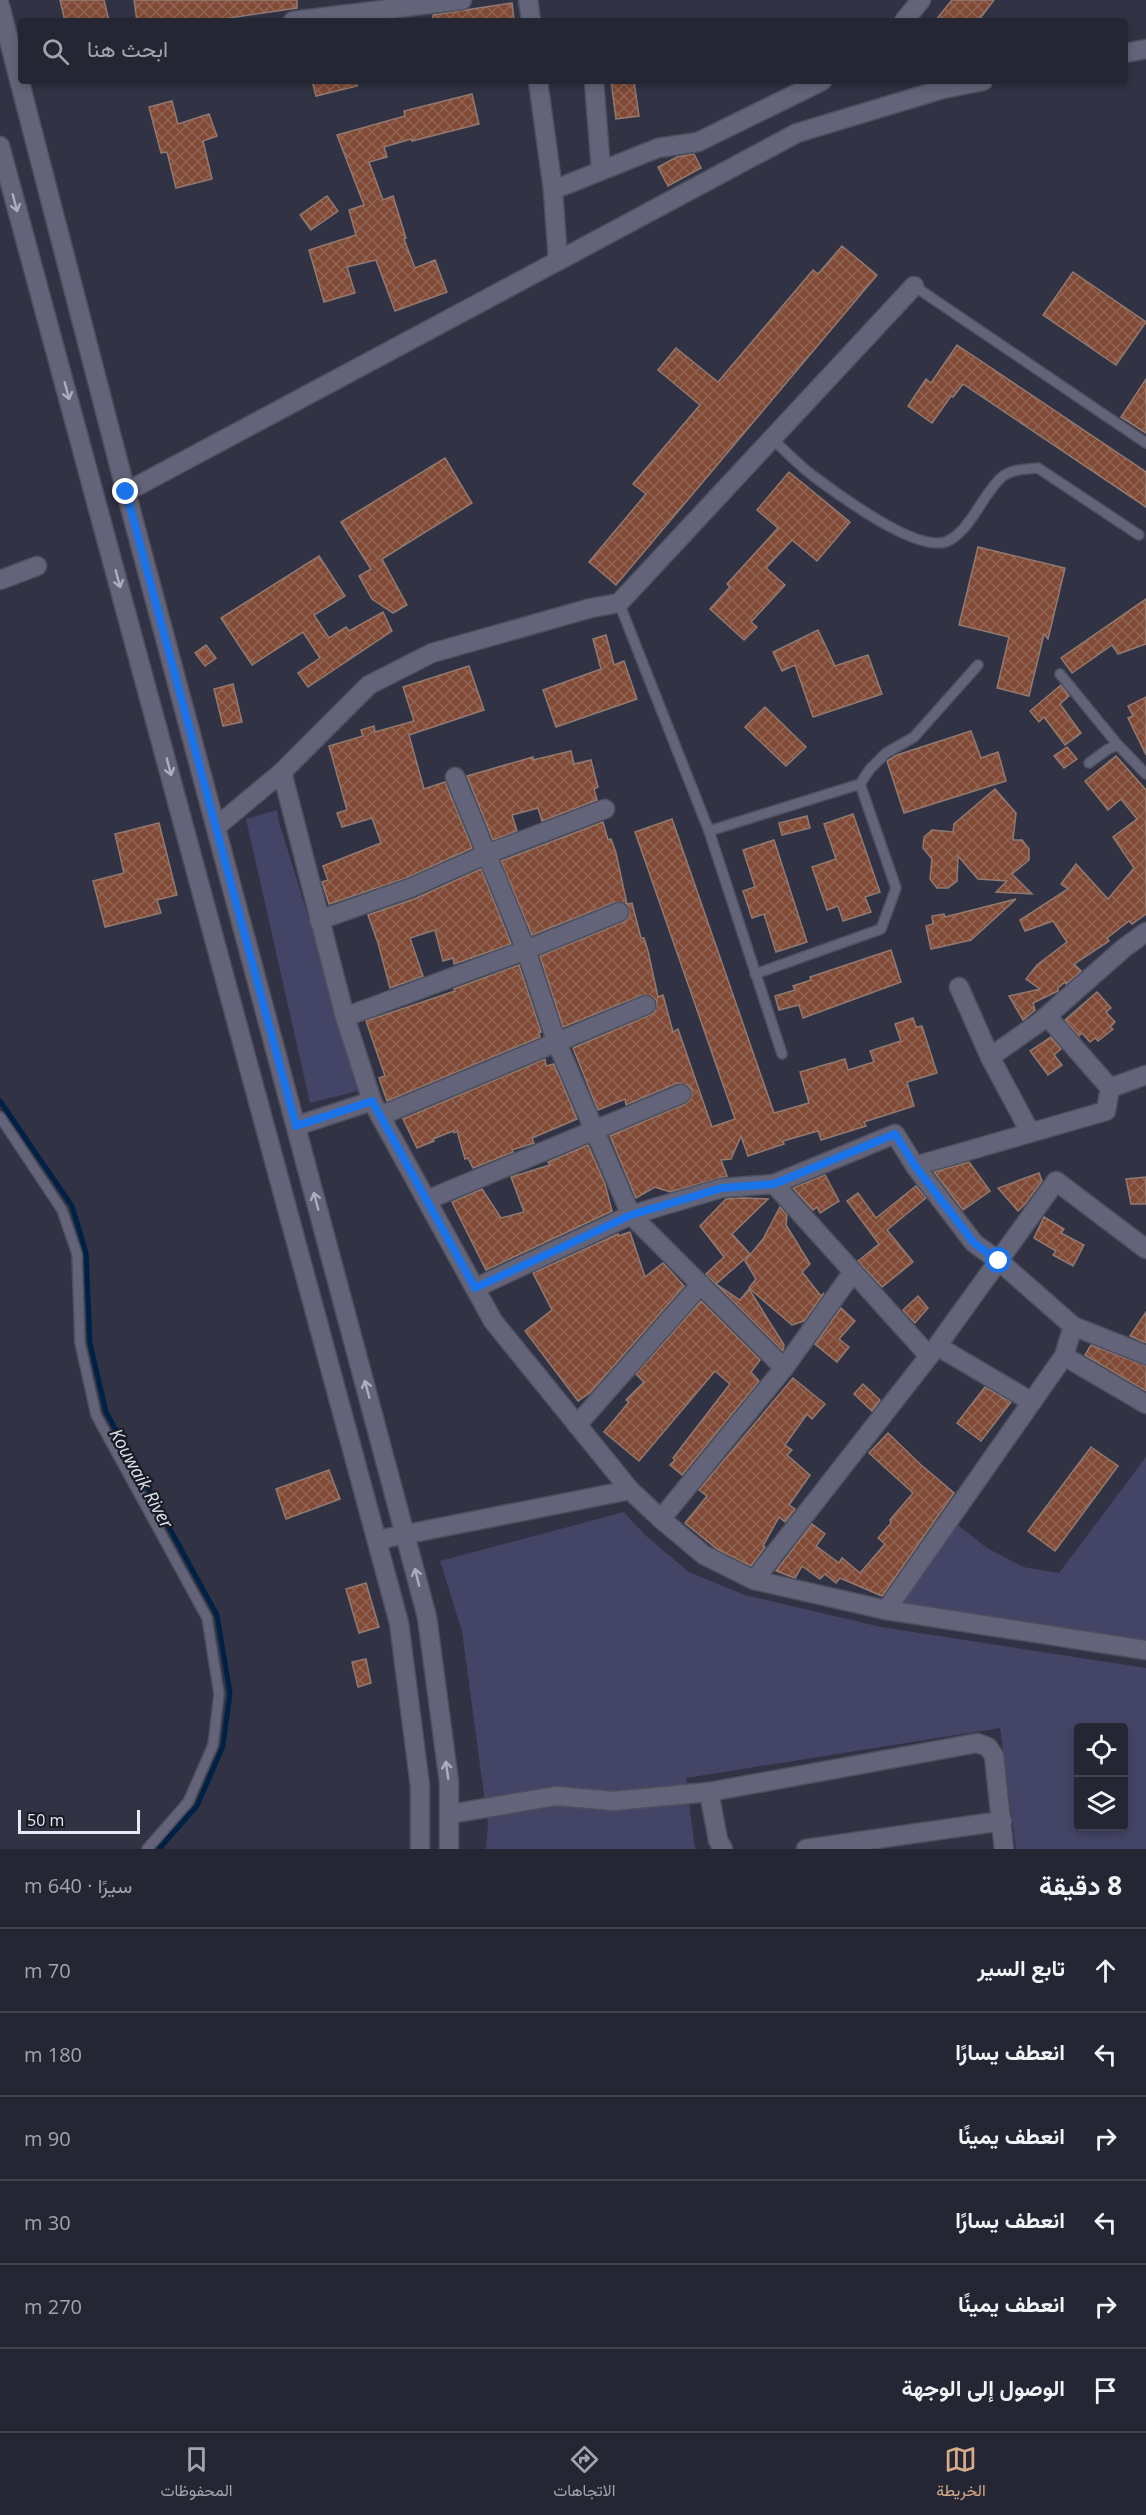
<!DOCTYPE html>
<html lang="ar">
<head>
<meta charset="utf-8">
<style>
  :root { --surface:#252633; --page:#31323f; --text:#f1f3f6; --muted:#a3a5ac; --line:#42434e; --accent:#d6ab8b }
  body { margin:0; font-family:"Open Sans",Vazirmatn,sans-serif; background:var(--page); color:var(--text); direction:rtl }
  .controls { position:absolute; right:18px; bottom:18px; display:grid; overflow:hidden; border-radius:6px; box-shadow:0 3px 9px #0003 }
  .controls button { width:54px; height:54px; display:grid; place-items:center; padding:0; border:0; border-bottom:2px solid var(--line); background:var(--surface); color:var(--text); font:30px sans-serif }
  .scale { position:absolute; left:18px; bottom:15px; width:122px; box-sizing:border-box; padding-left:6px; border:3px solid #e8e9f5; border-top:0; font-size:16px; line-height:21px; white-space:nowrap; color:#e8e9f5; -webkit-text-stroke:4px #1a1b23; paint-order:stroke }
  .stop { position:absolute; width:18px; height:18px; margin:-14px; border:4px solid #1a73e8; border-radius:50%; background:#fff }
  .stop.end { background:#1a73e8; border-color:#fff; box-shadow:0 2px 6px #0008 }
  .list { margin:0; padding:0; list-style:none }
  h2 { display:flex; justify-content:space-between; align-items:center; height:78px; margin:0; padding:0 24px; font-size:26px }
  h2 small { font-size:20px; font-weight:400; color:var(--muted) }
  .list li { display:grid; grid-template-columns:39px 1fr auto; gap:18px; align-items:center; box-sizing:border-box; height:84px; padding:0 24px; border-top:2px solid var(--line) }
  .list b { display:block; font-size:22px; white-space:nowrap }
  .list em { font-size:20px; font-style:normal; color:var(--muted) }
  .icon { flex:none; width:33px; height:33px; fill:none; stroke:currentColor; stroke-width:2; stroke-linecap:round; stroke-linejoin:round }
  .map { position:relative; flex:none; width:1146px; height:1849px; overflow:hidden; direction:ltr }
  .search { position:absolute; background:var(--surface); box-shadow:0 3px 9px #0003; left:18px; right:18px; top:18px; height:66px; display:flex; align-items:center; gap:15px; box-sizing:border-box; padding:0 21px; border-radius:6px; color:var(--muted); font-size:22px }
  .sheet { height:582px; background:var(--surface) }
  nav { display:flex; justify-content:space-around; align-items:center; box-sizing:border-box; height:84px; border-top:2px solid var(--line); background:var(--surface); font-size:16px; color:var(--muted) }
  nav a { display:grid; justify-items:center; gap:3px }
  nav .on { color:var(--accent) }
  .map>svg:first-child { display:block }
  .grass { fill:#444467; fill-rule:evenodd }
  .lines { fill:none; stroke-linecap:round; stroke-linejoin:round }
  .stream { stroke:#002145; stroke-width:5 }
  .building { fill:url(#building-cross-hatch); stroke:#927a71; stroke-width:1.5 }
  .lane-casing { stroke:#4f505f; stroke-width:12 }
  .street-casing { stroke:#4f505f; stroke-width:21 }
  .secondary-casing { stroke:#4f505f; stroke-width:21 }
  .lane { stroke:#636479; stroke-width:9 }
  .street { stroke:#636479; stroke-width:18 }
  .secondary { stroke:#636479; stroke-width:18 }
  .oneway { stroke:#acadbd }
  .route { stroke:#1a73e8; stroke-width:8 }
  .labels { text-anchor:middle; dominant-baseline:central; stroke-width:4.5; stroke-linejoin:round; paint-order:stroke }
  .water-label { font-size:18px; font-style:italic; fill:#dae6f3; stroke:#1a1b23 }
</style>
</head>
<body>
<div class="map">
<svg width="1146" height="1849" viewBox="0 0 1146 1849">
  <defs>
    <pattern id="building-cross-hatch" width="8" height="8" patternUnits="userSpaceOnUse" patternTransform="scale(1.5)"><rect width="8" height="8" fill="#804a36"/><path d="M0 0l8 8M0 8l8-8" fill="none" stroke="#926454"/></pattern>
  </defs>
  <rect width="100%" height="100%" fill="#313244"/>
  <g class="grass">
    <polygon points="277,810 279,822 362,1090 310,1103 246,819"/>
    <polygon points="1146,1457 1146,1644 898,1605 958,1525 987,1548 1023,1567 1059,1573"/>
    <path d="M 624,1512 L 645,1535 L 689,1572 L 745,1595 L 881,1627 L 1146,1668 L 1146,1849 L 1016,1849 L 1000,1728 L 686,1778 L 695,1849 L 486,1849 L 488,1825 L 462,1631 L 440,1561 ZM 1078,1728 L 1124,1728 L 1124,1826 L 1078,1826 Z"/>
  </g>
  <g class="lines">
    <polyline class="stream" points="0,1101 72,1206 86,1253 90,1343 106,1412 217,1615 230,1693 223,1746 197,1806 159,1849"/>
  </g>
  <g class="building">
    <polygon points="60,0 104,0 109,21 65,21"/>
    <polygon points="134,0 297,0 297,8 209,21 137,21"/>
    <polygon points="952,0 994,0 978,21 935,21"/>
    <polygon points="512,3 514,19 433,21 433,15"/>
    <polygon points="312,81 356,81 357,86 316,96"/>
    <polygon points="611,81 634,81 639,116 616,119"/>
    <polygon points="472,94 479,124 412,141 411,139 384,147 387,157 369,162 383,200 393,196 406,238 404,239 415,268 435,260 447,292 395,311 376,260 347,267 355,293 324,302 309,250 356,235 349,210 364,205 337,135 405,116 404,111"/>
    <polygon points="172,101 178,124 209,114 217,136 203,141 212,179 176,188 167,152 161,153 149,107"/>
    <polygon points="694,154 701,168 668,186 658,167 677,157"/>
    <polygon points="327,196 338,211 311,230 300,215"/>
    <polygon points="842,246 877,275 616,585 589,562 646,494 633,484 700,405 658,370 676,348 718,382 813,270 818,274"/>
    <polygon points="1073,272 1146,322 1116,365 1043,315"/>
    <polygon points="957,345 1146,472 1146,507 963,384 953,397 951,396 932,423 908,406 926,379 931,383"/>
    <polygon points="1146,379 1146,433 1121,417"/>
    <polygon points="445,458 472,503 382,559 407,605 393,613 372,599 359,576 371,569 341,522"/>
    <polygon points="789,472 850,522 817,561 792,540 766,568 785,585 751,622 757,627 744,640 710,609 730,587 727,584 778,528 757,510"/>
    <polygon points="978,547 1065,568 1048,639 1044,634 1029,696 997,688 1009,637 959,625"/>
    <polygon points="319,556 345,596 314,615 329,638 346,627 349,631 383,612 392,631 308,687 298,673 320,658 303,632 252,665 221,618"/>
    <polygon points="1146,599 1146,644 1118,654 1112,645 1072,673 1061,658"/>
    <polygon points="818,630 835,666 868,655 882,694 813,717 795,665 782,671 773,652"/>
    <polygon points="606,635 614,665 624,661 637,699 556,727 543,690 601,669 593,639"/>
    <polygon points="206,645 216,658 205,666 195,653"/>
    <polygon points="469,666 484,710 409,735 424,789 445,782 472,848 406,878 329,904 322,882 328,880 323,866 381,843 372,818 342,827 337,813 347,810 329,746 363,736 361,730 374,726 375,732 414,721 403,687"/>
    <polygon points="233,684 242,722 223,726 214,689"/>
    <polygon points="1061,685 1069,696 1060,704 1081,733 1065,745 1044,717 1039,722 1030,711"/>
    <polygon points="1146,697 1146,755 1128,718 1133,716 1128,706"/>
    <polygon points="765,707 806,747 786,766 745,727"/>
    <polygon points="971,731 981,758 998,752 1006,781 904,813 887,761 897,755"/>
    <polygon points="1067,747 1077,759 1064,768 1054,756"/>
    <polygon points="571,751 574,764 591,760 598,787 594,789 597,800 542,821 538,808 512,815 517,831 493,840 467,776 533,757 533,760"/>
    <polygon points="1116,756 1146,790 1146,914 1132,924 1129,921 1107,938 1109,941 1074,964 1081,971 1066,984 1065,982 1058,988 1058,991 1033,1003 1035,1010 1023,1020 1009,996 1040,989 1026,979 1037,965 1067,942 1053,921 1025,931 1020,920 1068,889 1061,884 1076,864 1108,899 1134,868 1113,837 1137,819 1121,799 1108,810 1085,781"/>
    <polygon points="995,789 1016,813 1013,840 1022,840 1029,849 1029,860 1012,874 1032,894 996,892 1007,881 978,879 958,856 957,881 948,888 937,888 930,879 932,859 923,848 924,837 932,830 953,832 954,824"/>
    <polygon points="853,814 880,892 865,897 871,912 843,921 838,906 827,910 812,867 836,859 824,824"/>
    <polygon points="807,816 810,828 782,835 779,823"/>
    <polygon points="672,819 774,1113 809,1103 800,1072 845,1059 848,1070 874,1062 870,1051 901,1041 895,1024 913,1018 916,1027 922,1026 937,1073 907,1082 914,1106 864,1122 866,1126 821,1140 818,1131 783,1141 784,1144 748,1156 741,1136 731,1159 721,1160 727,1176 670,1192 655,1187 636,1198 610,1136 685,1104 690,1100 692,1090 687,1085 677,1083 626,1105 625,1099 598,1110 573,1048 650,1015 655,1011 657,1001 652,996 642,995 563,1027 540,956 624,922 630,914 627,904 632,903 641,938 644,938 648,951 658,997 663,995 673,1032 678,1029 712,1127 735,1119 635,832"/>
    <polygon points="603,822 608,840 611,839 616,853 627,904 615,902 532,935 501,861"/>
    <polygon points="159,823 177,895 157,900 161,913 105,927 93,881 124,873 115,834"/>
    <polygon points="774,840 807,942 776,952 764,914 752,918 743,891 755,887 743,850"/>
    <polygon points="481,869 511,944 454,964 453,958 443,961 435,930 410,938 423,976 390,988 378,943 368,915 414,899"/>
    <polygon points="1016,899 971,940 931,949 926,926 933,924 932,916 944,914 945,917"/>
    <polygon points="891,950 901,982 803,1018 799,1005 779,1010 775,996 795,990 793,986 811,980 810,977"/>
    <polygon points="519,965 541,1032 539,1032 540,1037 387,1101 379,1078 385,1076 366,1021 455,991 454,989"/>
    <polygon points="1097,992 1111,1008 1106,1012 1115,1022 1110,1027 1113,1029 1098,1041 1095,1038 1090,1042 1082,1033 1079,1036 1065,1020"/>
    <polygon points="1051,1037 1061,1049 1054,1055 1062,1065 1048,1075 1030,1051"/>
    <polygon points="545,1059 546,1066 554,1064 577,1119 532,1138 534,1143 512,1150 513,1152 473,1168 468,1158 465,1159 457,1131 454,1133 453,1131 433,1139 434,1141 417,1148 403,1119"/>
    <polygon points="588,1145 605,1184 612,1211 486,1270 452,1202 482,1189 501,1218 524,1212 511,1177 550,1165 548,1162"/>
    <polygon points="969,1162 990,1191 963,1210 934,1172"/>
    <polygon points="1039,1173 1042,1181 1025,1204 1018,1211 998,1188"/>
    <polygon points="825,1175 839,1201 820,1213 817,1207 813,1210 793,1188"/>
    <polygon points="1146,1177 1146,1204 1131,1204 1126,1179"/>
    <polygon points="916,1186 926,1198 887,1230 913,1262 882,1287 858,1261 879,1244 847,1201 858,1193 876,1218"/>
    <polygon points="742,1198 768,1199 732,1234 750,1254 716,1284 740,1300 749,1289 784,1345 783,1351 706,1274 724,1257 700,1226 726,1199"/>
    <polygon points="780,1207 787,1215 786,1225 810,1264 802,1272 821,1296 824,1293 804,1321 792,1325 749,1288 756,1279 745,1261 763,1239"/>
    <polygon points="1044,1217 1064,1229 1061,1233 1084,1245 1073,1266 1053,1255 1056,1251 1034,1238"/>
    <polygon points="630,1232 645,1277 663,1263 684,1286 590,1393 578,1401 525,1331 552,1310 533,1273 618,1234 618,1236"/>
    <polygon points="918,1296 928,1308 915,1323 903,1310"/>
    <polygon points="701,1301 760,1360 751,1372 759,1381 682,1475 670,1465 675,1460 673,1458 730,1384 715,1371 639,1461 604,1432 629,1402 626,1400 644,1382 636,1374"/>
    <polygon points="841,1308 855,1321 839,1339 849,1347 837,1362 815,1344"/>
    <polygon points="1146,1312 1146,1343 1130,1336"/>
    <polygon points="1091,1345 1146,1366 1146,1391 1085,1355"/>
    <polygon points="793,1378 825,1404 812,1419 807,1414 785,1445 792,1450 787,1455 810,1475 789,1505 795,1509 785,1522 779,1517 763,1546 765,1547 751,1566 717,1549 685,1523 707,1496 699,1490"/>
    <polygon points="863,1384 880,1400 872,1411 854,1394"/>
    <polygon points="985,1387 1011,1402 981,1441 957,1423"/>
    <polygon points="888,1433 920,1464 954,1493 882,1596 840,1578 836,1583 825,1574 820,1579 802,1566 795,1578 776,1571 812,1524 825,1534 816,1546 839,1563 842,1558 860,1573 885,1544 878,1538 891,1523 890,1520 913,1493 869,1453"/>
    <polygon points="1091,1447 1118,1466 1055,1551 1028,1531"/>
    <polygon points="329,1470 340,1499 286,1519 276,1489"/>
    <polygon points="366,1583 379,1627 359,1633 346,1589"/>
    <polygon points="366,1659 371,1683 358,1687 352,1662"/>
  </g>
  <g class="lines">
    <defs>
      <g id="lane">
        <polyline points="914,286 1146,443"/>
        <path d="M 771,438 C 786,451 800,467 816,478 C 839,495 922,557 950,540 C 973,526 984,492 1002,477 C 1011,469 1027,469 1038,468 L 1139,535"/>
        <polyline points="619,603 709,831 782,1054"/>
        <polyline points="1060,674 1118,745"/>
        <polyline points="1089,763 1108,749 1118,745 1146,774"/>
        <polyline points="709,831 860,784 870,769 886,753 914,737 978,665"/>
        <polyline points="755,974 881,929 896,888 860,784"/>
        <polyline points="0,1117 62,1210 77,1254 80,1343 96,1415 207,1618 219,1694 213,1745 188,1802 147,1849"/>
      </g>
      <g id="street">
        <polyline points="528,0 531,21"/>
        <polyline points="293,21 462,0"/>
        <polyline points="904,21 921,0"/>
        <polyline points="1125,53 1146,49"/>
        <polyline points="538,81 553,190 558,260"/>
        <polyline points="594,81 601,170"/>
        <polyline points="553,190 658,148 698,142 822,81"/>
        <polyline points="126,492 797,133 943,89 983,81"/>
        <polyline points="0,580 37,566"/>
        <polyline points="455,777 526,950 556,1041 631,1215 784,1368"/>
        <polyline points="216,827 282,772"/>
        <polyline points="319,920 410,888 487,854 605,809"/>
        <polyline points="959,987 990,1057"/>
        <polyline points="1047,1016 1110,1088"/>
        <polyline points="345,1017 526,950 619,912"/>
        <polyline points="372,1101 345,1017 282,772 369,685 432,653 591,608 619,603 914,286"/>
        <polyline points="380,1116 646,1005"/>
        <polyline points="296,1126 372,1101 493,1321 630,1490 661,1519 704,1555 754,1580 886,1610 1146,1650"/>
        <polyline points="1030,1132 990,1057 1040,1022 1124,948 1146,932"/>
        <polyline points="915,1166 1106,1111 1110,1088 1146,1075"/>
        <polyline points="774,1184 929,1356"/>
        <polyline points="427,1200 681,1094"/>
        <polyline points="475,1288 631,1215 722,1188 774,1184 895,1134 915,1166 974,1243 999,1261 1073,1326 1146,1355"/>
        <polyline points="937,1346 1032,1402"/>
        <polyline points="1064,1356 1146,1404"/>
        <polyline points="577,1425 701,1284"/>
        <polyline points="661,1519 784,1368 853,1272"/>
        <polyline points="377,1540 630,1490"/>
        <polyline points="754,1580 937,1346 1056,1181 1146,1249"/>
        <polyline points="886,1610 1064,1356 1073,1326"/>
        <polyline points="709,1792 718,1840 723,1849"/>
        <polyline points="450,1814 556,1796 614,1801 709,1792 977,1743 988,1747 994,1756 1004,1849"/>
        <polyline points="806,1849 1002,1821"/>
      </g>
      <g id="secondary">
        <polyline points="0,6 126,492 427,1617 449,1782 449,1849"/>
        <polyline points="0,146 399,1623 420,1786 420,1849"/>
      </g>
    </defs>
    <use href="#lane" class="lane-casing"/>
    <use href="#street" class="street-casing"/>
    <use href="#secondary" class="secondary-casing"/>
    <use href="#lane" class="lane"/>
    <use href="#street" class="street"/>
    <use href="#secondary" class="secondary"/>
  </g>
  <defs><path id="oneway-shaft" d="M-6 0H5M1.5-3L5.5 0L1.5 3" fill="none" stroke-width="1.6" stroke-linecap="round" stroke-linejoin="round" transform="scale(1.5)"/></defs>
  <g class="oneway">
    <use href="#oneway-shaft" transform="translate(15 203) rotate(75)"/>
    <use href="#oneway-shaft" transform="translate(67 391) rotate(75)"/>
    <use href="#oneway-shaft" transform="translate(118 579) rotate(75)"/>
    <use href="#oneway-shaft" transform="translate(169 767) rotate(75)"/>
    <use href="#oneway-shaft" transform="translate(316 1201) rotate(-105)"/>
    <use href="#oneway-shaft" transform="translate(367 1389) rotate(-105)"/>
    <use href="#oneway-shaft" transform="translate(417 1577) rotate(-104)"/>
    <use href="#oneway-shaft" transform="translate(447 1770) rotate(-98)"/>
  </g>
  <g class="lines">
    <polyline class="route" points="126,492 296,1126 372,1101 475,1288 631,1215 722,1188 774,1184 895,1134 915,1166 974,1243 999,1261"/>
  </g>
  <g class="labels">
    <g class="water-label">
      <text transform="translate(142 1478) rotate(61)">Kouwaik River</text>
    </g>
  </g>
</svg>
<div class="controls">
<button><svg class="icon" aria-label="locate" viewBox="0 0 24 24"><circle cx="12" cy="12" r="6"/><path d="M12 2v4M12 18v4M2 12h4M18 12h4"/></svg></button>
<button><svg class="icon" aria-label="layers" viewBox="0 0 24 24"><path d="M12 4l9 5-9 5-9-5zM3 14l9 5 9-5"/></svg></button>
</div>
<div class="scale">50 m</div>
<div class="stop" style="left:999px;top:1261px"></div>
<div class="stop end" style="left:126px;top:492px"></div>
<div class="search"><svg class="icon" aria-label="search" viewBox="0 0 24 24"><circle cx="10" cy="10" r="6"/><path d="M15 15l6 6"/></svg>ابحث هنا</div>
</div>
<section class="sheet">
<h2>8 دقيقة<small>سيرًا · 640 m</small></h2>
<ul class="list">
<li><svg class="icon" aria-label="ahead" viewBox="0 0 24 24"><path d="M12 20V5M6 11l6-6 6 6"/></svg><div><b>تابع السير</b></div><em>70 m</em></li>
<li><svg class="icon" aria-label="left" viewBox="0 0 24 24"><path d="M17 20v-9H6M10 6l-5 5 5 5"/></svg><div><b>انعطف يسارًا</b></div><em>180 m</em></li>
<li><svg class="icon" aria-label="right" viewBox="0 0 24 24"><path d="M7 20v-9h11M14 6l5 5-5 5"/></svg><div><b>انعطف يمينًا</b></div><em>90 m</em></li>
<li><svg class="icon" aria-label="left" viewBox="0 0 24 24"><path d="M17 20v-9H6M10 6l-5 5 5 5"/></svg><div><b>انعطف يسارًا</b></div><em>30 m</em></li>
<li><svg class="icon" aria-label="right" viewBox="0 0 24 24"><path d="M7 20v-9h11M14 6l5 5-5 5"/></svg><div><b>انعطف يمينًا</b></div><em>270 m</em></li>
<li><svg class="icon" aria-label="arrive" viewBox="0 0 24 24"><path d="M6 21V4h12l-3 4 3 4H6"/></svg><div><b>الوصول إلى الوجهة</b></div></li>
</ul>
</section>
<nav>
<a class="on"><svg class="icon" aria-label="map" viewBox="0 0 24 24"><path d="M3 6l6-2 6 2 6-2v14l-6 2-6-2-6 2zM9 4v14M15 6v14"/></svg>الخريطة</a>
<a><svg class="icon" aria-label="directions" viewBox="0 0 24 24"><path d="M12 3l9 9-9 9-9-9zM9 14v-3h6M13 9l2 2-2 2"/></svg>الاتجاهات</a>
<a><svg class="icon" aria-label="saved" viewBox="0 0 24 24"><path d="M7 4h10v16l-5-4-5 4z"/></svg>المحفوظات</a>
</nav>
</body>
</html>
